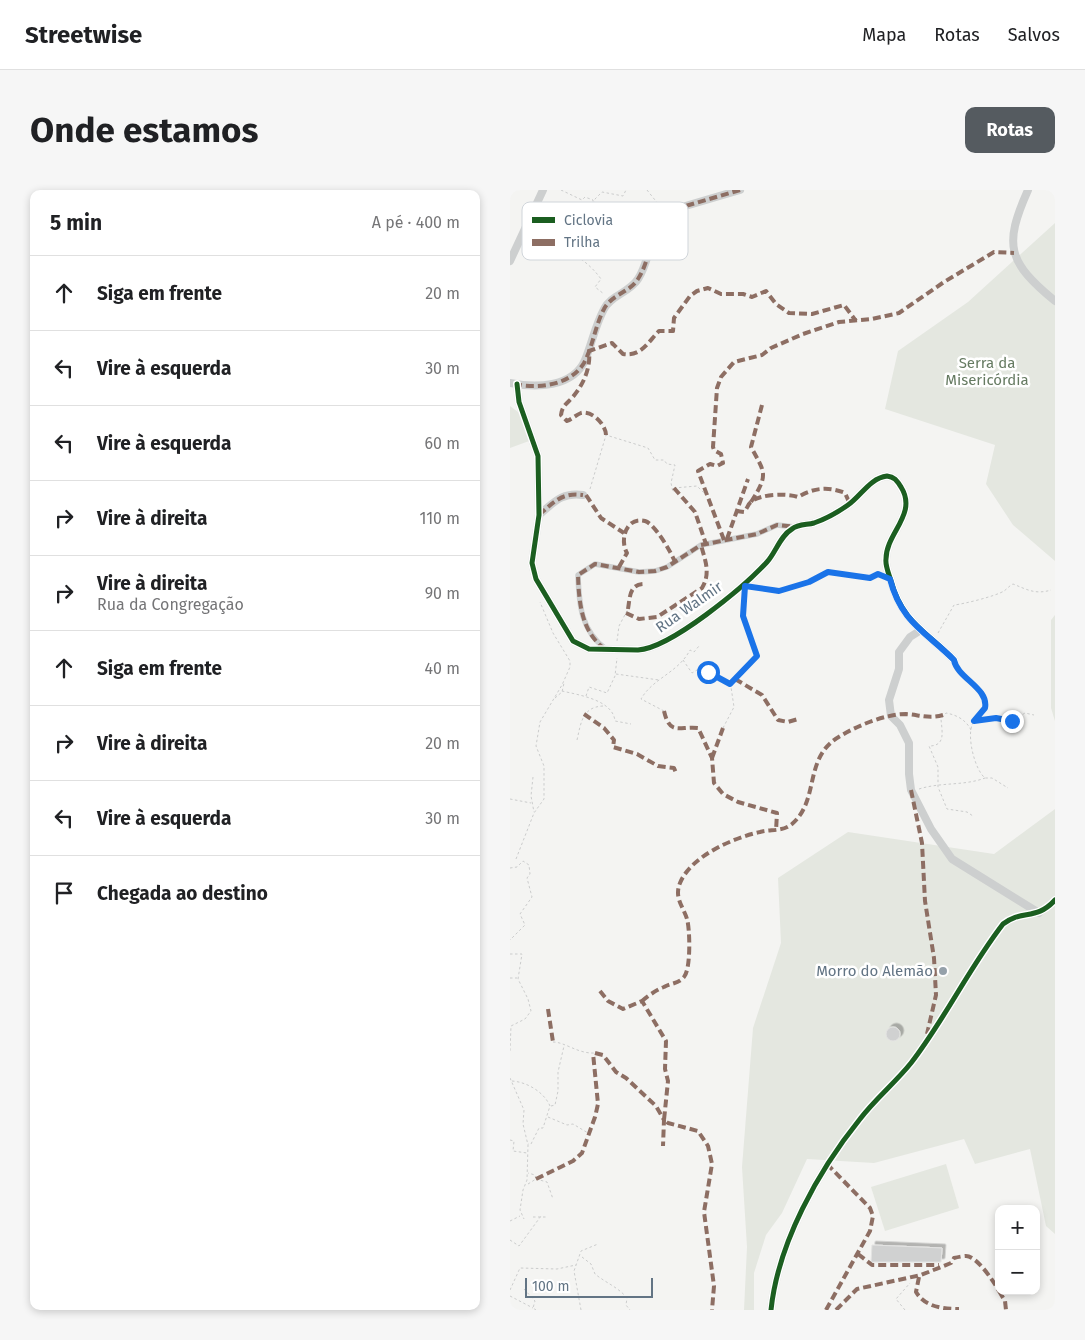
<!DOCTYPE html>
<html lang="pt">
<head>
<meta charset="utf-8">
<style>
  :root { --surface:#fff; --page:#f6f6f6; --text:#202124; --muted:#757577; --line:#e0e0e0; --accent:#555b60 }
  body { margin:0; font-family:"Fira Sans",sans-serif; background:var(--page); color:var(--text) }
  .controls { position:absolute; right:15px; bottom:15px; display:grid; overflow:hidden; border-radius:10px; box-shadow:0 2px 8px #0003 }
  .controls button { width:45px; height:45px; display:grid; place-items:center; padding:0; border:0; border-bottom:1px solid var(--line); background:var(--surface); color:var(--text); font:25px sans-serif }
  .scale { position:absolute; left:15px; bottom:12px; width:128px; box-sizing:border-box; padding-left:5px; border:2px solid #627484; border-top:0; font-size:14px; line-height:18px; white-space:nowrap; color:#627484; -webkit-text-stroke:4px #fff; paint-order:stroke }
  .stop { position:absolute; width:15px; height:15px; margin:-11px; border:4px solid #1a73e8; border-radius:50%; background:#fff }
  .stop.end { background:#1a73e8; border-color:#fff; box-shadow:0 1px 5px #0008 }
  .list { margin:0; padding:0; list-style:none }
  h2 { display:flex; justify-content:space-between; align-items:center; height:65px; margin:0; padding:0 20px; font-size:21px }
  h2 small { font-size:16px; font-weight:400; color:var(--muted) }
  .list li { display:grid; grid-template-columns:32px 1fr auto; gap:15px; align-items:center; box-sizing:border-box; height:75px; padding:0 20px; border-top:1px solid var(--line) }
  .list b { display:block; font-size:19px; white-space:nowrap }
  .list p { margin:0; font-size:16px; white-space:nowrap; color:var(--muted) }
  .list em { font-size:16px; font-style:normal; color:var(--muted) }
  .icon { flex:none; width:28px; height:28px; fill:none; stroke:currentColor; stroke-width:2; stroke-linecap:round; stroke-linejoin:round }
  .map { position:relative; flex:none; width:545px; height:1120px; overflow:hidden; border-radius:10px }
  header { display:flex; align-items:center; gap:30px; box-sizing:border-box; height:70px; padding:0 25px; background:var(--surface); border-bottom:1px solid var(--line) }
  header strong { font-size:24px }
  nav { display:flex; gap:28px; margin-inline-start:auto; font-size:18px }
  .intro { display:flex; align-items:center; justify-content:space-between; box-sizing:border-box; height:120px; padding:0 30px }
  h1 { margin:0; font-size:35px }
  .button { padding:12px 22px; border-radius:10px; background:var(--accent); color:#fff; font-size:18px; font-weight:700 }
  main { display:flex; gap:30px; padding:0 30px }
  aside { flex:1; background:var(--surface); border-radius:10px; box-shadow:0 2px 8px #0003 }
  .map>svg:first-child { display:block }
  .green { fill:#e4e7e0 }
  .building { fill:#d0d1d1; stroke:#e3e3e2; filter:url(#shadow) }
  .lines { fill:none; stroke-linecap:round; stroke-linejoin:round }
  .path { stroke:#cbcccc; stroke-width:1; stroke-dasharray:2.5 2.5; stroke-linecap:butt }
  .pedestrian { stroke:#cdcfcf; stroke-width:5.5 }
  .minor { stroke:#cdcfcf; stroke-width:8 }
  .quiet { stroke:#8d6e63; stroke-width:4; stroke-dasharray:8 4; stroke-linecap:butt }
  .cycleway-casing { stroke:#fff; stroke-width:8 }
  .cycleway { stroke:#1b5e20; stroke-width:5 }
  .route { stroke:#1a73e8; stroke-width:6 }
  .poi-dot { fill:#95a1aa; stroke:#fff; stroke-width:2 }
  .labels { text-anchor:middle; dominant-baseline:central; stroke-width:5; stroke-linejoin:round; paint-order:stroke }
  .park-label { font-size:15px; fill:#667b62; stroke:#fff }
  .street-label { font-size:15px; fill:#627484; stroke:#fff }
  .poi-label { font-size:15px; fill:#627484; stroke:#fff; text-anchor:end }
  .key { fill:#fff; stroke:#d0d5da; stroke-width:1 }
  .key-label { font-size:14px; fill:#627484 }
</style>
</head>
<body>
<header>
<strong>Streetwise</strong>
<nav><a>Mapa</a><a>Rotas</a><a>Salvos</a></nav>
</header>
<div class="intro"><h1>Onde estamos</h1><a class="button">Rotas</a></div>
<main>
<aside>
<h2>5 min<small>A pé · 400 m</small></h2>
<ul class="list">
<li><svg class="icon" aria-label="ahead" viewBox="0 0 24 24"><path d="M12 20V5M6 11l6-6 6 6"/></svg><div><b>Siga em frente</b></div><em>20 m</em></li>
<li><svg class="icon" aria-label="left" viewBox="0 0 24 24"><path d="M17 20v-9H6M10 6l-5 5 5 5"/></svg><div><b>Vire à esquerda</b></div><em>30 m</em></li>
<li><svg class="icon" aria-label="left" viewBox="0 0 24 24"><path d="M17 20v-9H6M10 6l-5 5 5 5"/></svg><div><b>Vire à esquerda</b></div><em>60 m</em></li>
<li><svg class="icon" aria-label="right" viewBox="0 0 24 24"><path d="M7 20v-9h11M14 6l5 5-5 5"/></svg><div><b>Vire à direita</b></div><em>110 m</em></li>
<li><svg class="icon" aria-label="right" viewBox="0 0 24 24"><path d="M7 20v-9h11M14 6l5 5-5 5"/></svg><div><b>Vire à direita</b><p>Rua da Congregação</p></div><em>90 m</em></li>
<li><svg class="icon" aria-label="ahead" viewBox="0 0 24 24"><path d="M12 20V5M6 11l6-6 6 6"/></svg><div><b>Siga em frente</b></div><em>40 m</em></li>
<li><svg class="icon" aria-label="right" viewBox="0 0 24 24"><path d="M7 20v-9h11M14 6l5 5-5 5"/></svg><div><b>Vire à direita</b></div><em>20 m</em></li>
<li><svg class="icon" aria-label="left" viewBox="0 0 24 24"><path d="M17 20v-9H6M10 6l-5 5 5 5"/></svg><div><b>Vire à esquerda</b></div><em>30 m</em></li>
<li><svg class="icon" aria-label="arrive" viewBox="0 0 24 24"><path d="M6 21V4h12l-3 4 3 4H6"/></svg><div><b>Chegada ao destino</b></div></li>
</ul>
</aside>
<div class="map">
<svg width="545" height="1120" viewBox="0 0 545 1120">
  <defs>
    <filter id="shadow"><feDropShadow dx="3.5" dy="-3.5" stdDeviation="0" flood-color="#0004"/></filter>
  </defs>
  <rect width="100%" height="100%" fill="#f4f4f2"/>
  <g class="green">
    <polygon points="545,33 545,371 503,335 476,294 485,255 375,219 388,161 458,112"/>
    <polygon points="0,216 8,222 19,251 0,258"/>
    <polygon points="545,425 545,531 541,518 541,430"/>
    <polygon points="545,619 545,1044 536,1036 520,959 465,974 454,949 364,973 297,969 272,1023 256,1045 244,1083 244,1120 234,1120 237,1057 232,977 243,838 271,753 268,688 338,642 484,664"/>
    <polygon points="436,974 449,1018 375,1041 361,997"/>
  </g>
  <g class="building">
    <circle cx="383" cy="844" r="7"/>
    <polygon points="362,1055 432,1058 431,1072 361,1072"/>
  </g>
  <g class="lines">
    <g class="path">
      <polyline points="51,0 72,10 75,7 83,10 83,14 85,9 92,2 113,6 116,0"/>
      <polyline points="137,0 149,15"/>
      <polyline points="84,15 116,21"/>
      <path d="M 21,47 C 49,57 73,64 91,89 L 85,97 L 94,104"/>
      <polyline points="164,298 187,296 196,305"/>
      <polyline points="80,299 96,245 138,258 145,270 154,270 157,274 165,275 161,293 163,302 165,300"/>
      <polyline points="244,396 269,401 299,392 318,382 360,389 368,384 370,385"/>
      <path d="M 428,443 L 444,415 C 454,414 486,406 494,401 C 497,399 499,396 503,394 C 516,399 525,405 541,400"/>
      <polyline points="107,451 109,436 118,419"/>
      <polyline points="173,470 182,483 192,477 217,494 220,495 223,490"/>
      <path d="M 446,478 L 473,505 L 476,515 C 473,522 465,527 462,535 C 457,548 465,580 475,588 L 482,588 L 498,598"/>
      <polyline points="106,484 149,490"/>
      <path d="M 52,501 C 69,505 103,510 105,531 L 121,534"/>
      <polyline points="76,506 79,497 97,503 105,486 107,468"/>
      <polyline points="45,508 52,502 54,493"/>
      <path d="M 154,521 L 131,509 C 143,488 168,483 180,460 L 184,462 L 189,456"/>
      <polyline points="465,530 486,528 502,531 515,523 524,525"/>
      <polyline points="213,538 224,517 221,497 225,487 245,470 247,466 233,426 234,405"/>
      <path d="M 461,540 C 456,530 447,525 436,523 L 431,529 C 432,542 436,556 419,556 L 428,577 L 428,597 L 437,619 L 457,622 L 463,626"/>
      <path d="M 67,550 C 71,533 72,517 93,516"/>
      <polyline points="23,587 21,606 24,622"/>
      <path d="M 409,599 C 431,592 454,596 475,588"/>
      <polyline points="0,609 21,613"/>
      <polyline points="6,669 24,623 34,609 34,576 26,556 30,532 52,495 60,477 60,471 43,443 30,412"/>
      <polyline points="0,678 7,677 13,671 19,675 20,684 17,688 22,707 10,724 15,735 0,750"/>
      <polyline points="0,764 12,764 8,789 18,809 21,821 15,829 1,836 0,861"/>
      <polyline points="0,788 7,788"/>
      <path d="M 43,852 C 55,852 68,864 85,863"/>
      <polyline points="0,888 14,920 13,934 18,955 17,990 13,1000 10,1020 14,1029"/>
      <path d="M 2,891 C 17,892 34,902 40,916 L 33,938 L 29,938 L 21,954 L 18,954"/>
      <polyline points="41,916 45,915 48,901 48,882 54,856"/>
      <polyline points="38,927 57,935 63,934 78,943"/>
      <polyline points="0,950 4,951 3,961 17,963"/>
      <polyline points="26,989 37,992 43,1009"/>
      <polyline points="18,994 26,989 25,985 18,983"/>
      <polyline points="23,1027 37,1027"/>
      <polyline points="0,1031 10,1026"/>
      <polyline points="0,1050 9,1056 31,1026"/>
      <path d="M 72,1067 L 81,1074 L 85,1084 C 96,1093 108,1097 117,1108 L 116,1115 L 120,1120"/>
      <polyline points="14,1099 25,1111 23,1118 26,1120"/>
      <polyline points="0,1100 10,1078 47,1079 66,1075"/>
      <polyline points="0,1106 23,1118"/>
      <polyline points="71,1120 64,1081 71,1061 88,1054"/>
      <polyline points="395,1120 386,1109 400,1093"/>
    </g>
    <path class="pedestrian" d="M 96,459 C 71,441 69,415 68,385 L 85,374 L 129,382 L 145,381 L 157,377 L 191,355 L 247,344 L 267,335 L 285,337"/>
    <g class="minor">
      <path d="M 518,0 C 493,56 498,72 545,111"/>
      <polyline points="0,71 33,0"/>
      <path d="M 0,193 C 25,198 63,198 75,170 C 82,153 85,136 94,119 C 101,105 119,103 128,89 C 141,69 140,41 155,22 L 230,0"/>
      <path d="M 7,194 L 9,212 L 28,266 L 29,325 L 22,373 L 26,389 L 63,451 L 79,459 L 128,460 C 161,458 234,397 257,372 C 266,362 270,346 282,339 C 288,334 297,335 304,333 C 316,329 328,322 338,315 C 351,306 360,288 377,286 C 385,287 387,291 391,297 C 408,324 376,343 376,369 C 375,376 379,384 381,391 C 392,432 416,441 444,470"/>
      <path d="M 29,325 C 44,312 52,302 73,305"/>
      <polyline points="411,440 400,447 389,462 389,479 379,510 381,526 390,535 399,553 399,584 401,600 421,639 442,669 529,723"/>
      <path d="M 261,1120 C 268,1053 308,981 350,929 C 365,909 385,893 401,873 C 435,829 459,778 493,734 C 512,719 526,731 545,710"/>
    </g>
    <g class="quiet">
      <path d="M 4,194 C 27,199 60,196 74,173 C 83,156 85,136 94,119 C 101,105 120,102 128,89 C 141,69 140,41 155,22 L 230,0"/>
      <path d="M 96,245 C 96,235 82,220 71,223 C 66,225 62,229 57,231 L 51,225 C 52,217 55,215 61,209 C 73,196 81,178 79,161 L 102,153 L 113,164 C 131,167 138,152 149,141 L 163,141 L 164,128 L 180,106 L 187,101 L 198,98 L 211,104 L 233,104 L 242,107 L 256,101 L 266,114 L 279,123 L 302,124 L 334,115 L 346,131"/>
      <polyline points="164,298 185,322 196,354"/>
      <polyline points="76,305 91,328 114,343"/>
      <path d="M 241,312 C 259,284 255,283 241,257 L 252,215"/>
      <path d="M 226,321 L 234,322 C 237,319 238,314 241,312 C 249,304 277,303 288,307 C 303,298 318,296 335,303 L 340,314"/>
      <path d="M 29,325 C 44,312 52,302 73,305"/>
      <polyline points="217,349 238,289"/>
      <polyline points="214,350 188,281 200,274 207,276 213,273 211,264 204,260 203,257 207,198 211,187 224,172 252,165 261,158 293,144 329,132 362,129 389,123 434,92 484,62 504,63"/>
      <path d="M 109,377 L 117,363 C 109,349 117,326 135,331 C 145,334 161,362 165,372"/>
      <path d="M 118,419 C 120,408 119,394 134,394"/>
      <path d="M 116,423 L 129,429 L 147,427 L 192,398 C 201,383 195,370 191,355"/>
      <path d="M 95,459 C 71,442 69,412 68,385 L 85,374 L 129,382 L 145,381 L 157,377 L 191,355 L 247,344 L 267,335 L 286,337"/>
      <polyline points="225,489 252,505 268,530 278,532 288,529"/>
      <path d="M 154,521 C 160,546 169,536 188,538 L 190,542 L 202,568 L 204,593 L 213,604 L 228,612 L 267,623 L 266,641"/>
      <polyline points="74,524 94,538 104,550 103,557 127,564 148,576 164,578 166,583"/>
      <polyline points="202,568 213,538"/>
      <polyline points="401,600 412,653 415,711 424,768 426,805 417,844"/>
      <polyline points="90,801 98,811 113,819 132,811 156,851 155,879 158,891 154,930 158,933 188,941 198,956 202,974 194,1022 204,1096 202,1120"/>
      <path d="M 132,811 C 138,806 146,800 154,797 C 161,793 168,794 174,787 C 181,779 180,739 177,729 C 173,716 164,708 170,693 C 181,666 223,648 250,642 C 261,639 272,642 282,634 C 311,609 292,566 332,545 C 349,535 376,524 396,524 C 410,525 419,529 433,525"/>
      <polyline points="38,819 43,852"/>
      <polyline points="85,863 93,865 106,882 116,888 146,916 154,930 153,956"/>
      <polyline points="26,989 63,971 72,963 85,927 88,914 83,863"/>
      <polyline points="348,1064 362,1075 429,1075"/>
      <path d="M 409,1087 L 406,1102 C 415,1117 433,1119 449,1119"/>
      <polyline points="489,1101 495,1111 496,1120"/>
      <polyline points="316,1120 360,1041 363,1026 360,1018 317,974"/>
      <path d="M 326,1120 L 347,1099 L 411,1085 L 441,1073 L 444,1068 C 448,1067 453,1066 456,1066 C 467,1066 484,1092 489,1101"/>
    </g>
    <defs>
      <g id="cycleway">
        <path d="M 7,194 L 9,212 L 28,266 L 29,325 L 22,373 L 26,389 L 63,451 L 79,459 L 128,460 C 161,458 234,397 257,372 C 266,362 270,346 282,339 C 288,334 297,335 304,333 C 316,329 328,322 338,315 C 351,306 360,288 377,286 C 385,287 387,291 391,297 C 408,324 376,343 376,369 C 375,376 379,384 381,391 C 392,432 416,441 444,470"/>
        <path d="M 261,1120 C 268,1053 308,981 350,929 C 365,909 385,893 401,873 C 435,829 459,778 493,734 C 512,719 526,731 545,710"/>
      </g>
    </defs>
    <use href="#cycleway" class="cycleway-casing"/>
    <use href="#cycleway" class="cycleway"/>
  </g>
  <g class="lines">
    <path class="route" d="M 198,482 L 220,494 L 247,466 L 233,426 L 235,396 L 269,401 L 299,392 L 318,382 L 360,388 L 368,384 L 380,389 C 391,432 415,441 444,470 C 447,488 479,498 475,518 L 464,531 L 486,528 L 502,531"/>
  </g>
  <circle class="poi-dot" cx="433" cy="781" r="5"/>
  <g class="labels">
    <g class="park-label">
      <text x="477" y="173">Serra da<tspan x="477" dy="17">Misericórdia</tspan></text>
    </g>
    <g class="street-label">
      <text transform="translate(179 417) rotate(-35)">Rua Walmir</text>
    </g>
    <g class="poi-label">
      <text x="423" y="781">Morro do Alemão</text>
    </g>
  </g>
  <rect x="12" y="12" width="166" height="58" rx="8" class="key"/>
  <rect x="22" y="27" width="23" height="6" fill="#1b5e20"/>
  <rect x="22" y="49" width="23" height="7" fill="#8d6e63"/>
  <g class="key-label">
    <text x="54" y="35">Ciclovia</text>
    <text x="54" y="57">Trilha</text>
  </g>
</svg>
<div class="controls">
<button>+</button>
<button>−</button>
</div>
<div class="scale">100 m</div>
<div class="stop" style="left:198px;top:482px"></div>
<div class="stop end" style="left:502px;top:531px"></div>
</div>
</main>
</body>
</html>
